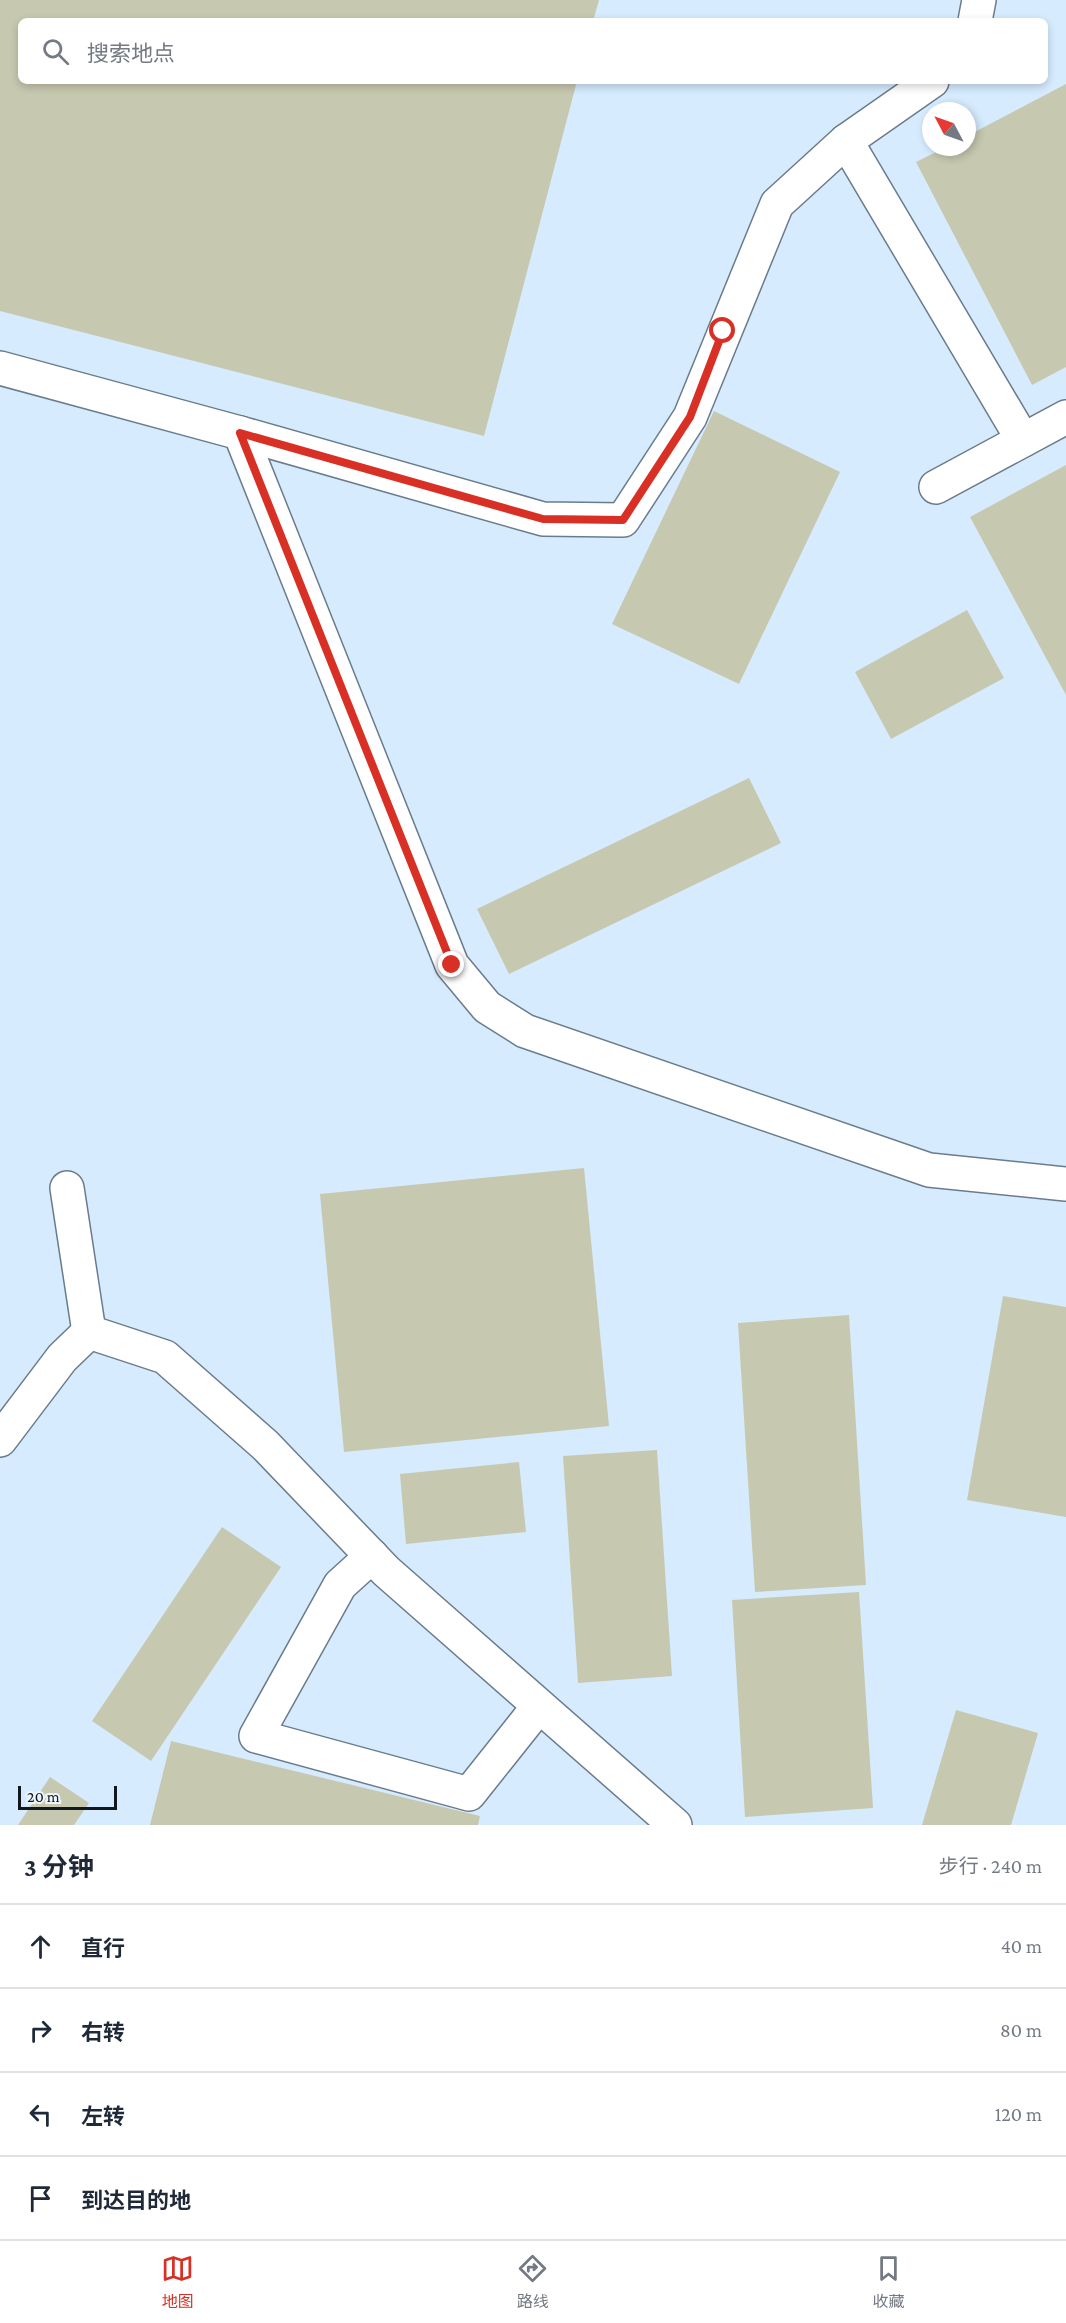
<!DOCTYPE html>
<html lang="zh">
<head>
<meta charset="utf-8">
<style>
  :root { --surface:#fff; --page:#f2f2f3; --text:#1f2937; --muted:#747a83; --line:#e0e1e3; --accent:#d93025 }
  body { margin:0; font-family:"Crimson Pro","Noto Sans SC",serif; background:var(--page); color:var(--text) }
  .compass { position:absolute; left:922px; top:102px; width:54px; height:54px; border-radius:50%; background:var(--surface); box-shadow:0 3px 9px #0003; rotate:311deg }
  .scale { position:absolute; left:18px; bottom:15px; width:99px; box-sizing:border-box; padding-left:6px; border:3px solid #11181e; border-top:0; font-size:16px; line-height:21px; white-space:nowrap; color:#11181e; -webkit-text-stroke:4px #edf6fd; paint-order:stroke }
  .stop { position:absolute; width:18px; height:18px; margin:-14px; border:4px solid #d93025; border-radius:50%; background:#fff }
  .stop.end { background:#d93025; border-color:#fff; box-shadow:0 2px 6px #0008 }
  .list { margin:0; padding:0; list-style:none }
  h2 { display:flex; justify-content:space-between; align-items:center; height:78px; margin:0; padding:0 24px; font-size:26px }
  h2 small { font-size:20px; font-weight:400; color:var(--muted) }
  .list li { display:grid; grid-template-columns:39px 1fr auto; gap:18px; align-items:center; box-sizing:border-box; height:84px; padding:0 24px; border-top:2px solid var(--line) }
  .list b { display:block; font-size:22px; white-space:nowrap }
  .list em { font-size:20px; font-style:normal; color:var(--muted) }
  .icon { flex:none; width:33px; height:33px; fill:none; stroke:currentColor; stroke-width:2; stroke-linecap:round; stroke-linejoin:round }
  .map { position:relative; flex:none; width:1066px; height:1825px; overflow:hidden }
  .search { position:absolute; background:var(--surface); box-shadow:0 3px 9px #0003; left:18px; right:18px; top:18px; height:66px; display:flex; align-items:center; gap:15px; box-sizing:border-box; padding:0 21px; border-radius:9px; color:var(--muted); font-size:22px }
  .sheet { height:414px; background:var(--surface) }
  nav { display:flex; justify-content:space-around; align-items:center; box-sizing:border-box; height:84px; border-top:2px solid var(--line); background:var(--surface); font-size:16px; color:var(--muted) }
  nav a { display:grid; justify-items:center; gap:3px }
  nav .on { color:var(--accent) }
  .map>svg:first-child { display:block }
  .built { fill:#d6ebfe; fill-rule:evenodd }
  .building { fill:#c7c8b0 }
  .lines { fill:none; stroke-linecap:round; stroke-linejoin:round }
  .minor-casing { stroke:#6a7c8c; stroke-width:36 }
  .minor { stroke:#fff; stroke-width:33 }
  .route { stroke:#d93025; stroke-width:8 }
</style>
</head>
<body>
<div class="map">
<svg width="1066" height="1825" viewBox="0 0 1066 1825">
  <rect width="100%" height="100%" fill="#edf6fd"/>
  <path class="built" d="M 0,0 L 1066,0 L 1066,1825 L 0,1825 ZM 21,21 L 1045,21 L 1045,81 L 21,81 ZM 931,111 L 967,111 L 967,147 L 931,147 Z"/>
  <g class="building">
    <polygon points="0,0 599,0 593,21 21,21 21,81 577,81 484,436 0,311"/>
    <polygon points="1066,84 1066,367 1032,385 916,162 946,147 967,147 967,136"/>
    <polygon points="714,411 840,472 739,684 612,624"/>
    <polygon points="1066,465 1066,695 970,517"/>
    <polygon points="967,610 1004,678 891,739 855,672"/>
    <polygon points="749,778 781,843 509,974 477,909"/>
    <polygon points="584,1168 609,1426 344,1452 320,1194"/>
    <polygon points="1003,1296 1066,1307 1066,1517 967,1500"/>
    <polygon points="849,1315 866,1585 755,1592 738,1323"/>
    <polygon points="657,1450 672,1676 578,1683 563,1456"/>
    <polygon points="519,1462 526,1532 406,1544 400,1474"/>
    <polygon points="222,1527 281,1567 151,1761 92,1721"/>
    <polygon points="859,1592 873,1808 745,1817 732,1600"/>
    <polygon points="956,1710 1038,1733 1011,1825 922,1825"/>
    <polygon points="171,1741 480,1816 478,1825 150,1825"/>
    <polygon points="50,1777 89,1803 74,1825 18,1825"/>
  </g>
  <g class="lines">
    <defs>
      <g id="minor">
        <polyline points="975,21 979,0"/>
        <polyline points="846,141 1023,440"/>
        <polyline points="0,368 240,433 543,519 623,520 690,417 777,204 846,141 932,81"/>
        <polyline points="240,433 452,965 487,1007 525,1031 929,1170 1066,1184"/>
        <polyline points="936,487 1066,417"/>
        <polyline points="67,1188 89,1332"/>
        <polyline points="89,1332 165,1357 265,1445 386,1571 675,1825"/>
        <polyline points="0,1440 62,1358 89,1332"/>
        <polyline points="372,1556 340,1585 256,1736 469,1794 539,1706"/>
      </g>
    </defs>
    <use href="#minor" class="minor-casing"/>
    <use href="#minor" class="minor"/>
  </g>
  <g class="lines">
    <polyline class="route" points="452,965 240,433 543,519 623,520 690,417 723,331"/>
  </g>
</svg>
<svg class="compass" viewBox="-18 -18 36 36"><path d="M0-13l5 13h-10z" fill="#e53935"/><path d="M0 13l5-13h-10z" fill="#747a83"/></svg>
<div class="scale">20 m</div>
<div class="stop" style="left:723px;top:331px"></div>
<div class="stop end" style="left:452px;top:965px"></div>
<div class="search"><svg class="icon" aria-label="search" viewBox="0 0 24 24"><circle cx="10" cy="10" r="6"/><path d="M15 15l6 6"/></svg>搜索地点</div>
</div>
<section class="sheet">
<h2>3 分钟<small>步行 · 240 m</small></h2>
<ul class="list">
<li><svg class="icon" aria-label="ahead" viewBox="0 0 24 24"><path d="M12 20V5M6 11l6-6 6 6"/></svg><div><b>直行</b></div><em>40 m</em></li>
<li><svg class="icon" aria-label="right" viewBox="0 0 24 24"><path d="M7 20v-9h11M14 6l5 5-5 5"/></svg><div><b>右转</b></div><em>80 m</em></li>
<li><svg class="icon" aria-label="left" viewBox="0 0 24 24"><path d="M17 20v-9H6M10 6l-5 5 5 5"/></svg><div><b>左转</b></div><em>120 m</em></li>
<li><svg class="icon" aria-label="arrive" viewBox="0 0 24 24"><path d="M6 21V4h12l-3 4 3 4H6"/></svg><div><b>到达目的地</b></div></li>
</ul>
</section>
<nav>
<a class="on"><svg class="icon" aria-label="map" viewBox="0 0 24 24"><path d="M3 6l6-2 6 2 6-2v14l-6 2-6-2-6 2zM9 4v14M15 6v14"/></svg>地图</a>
<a><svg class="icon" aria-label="directions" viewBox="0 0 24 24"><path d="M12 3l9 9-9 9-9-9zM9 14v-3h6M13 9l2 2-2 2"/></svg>路线</a>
<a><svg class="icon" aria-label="saved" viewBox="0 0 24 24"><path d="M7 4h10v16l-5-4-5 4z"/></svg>收藏</a>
</nav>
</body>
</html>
